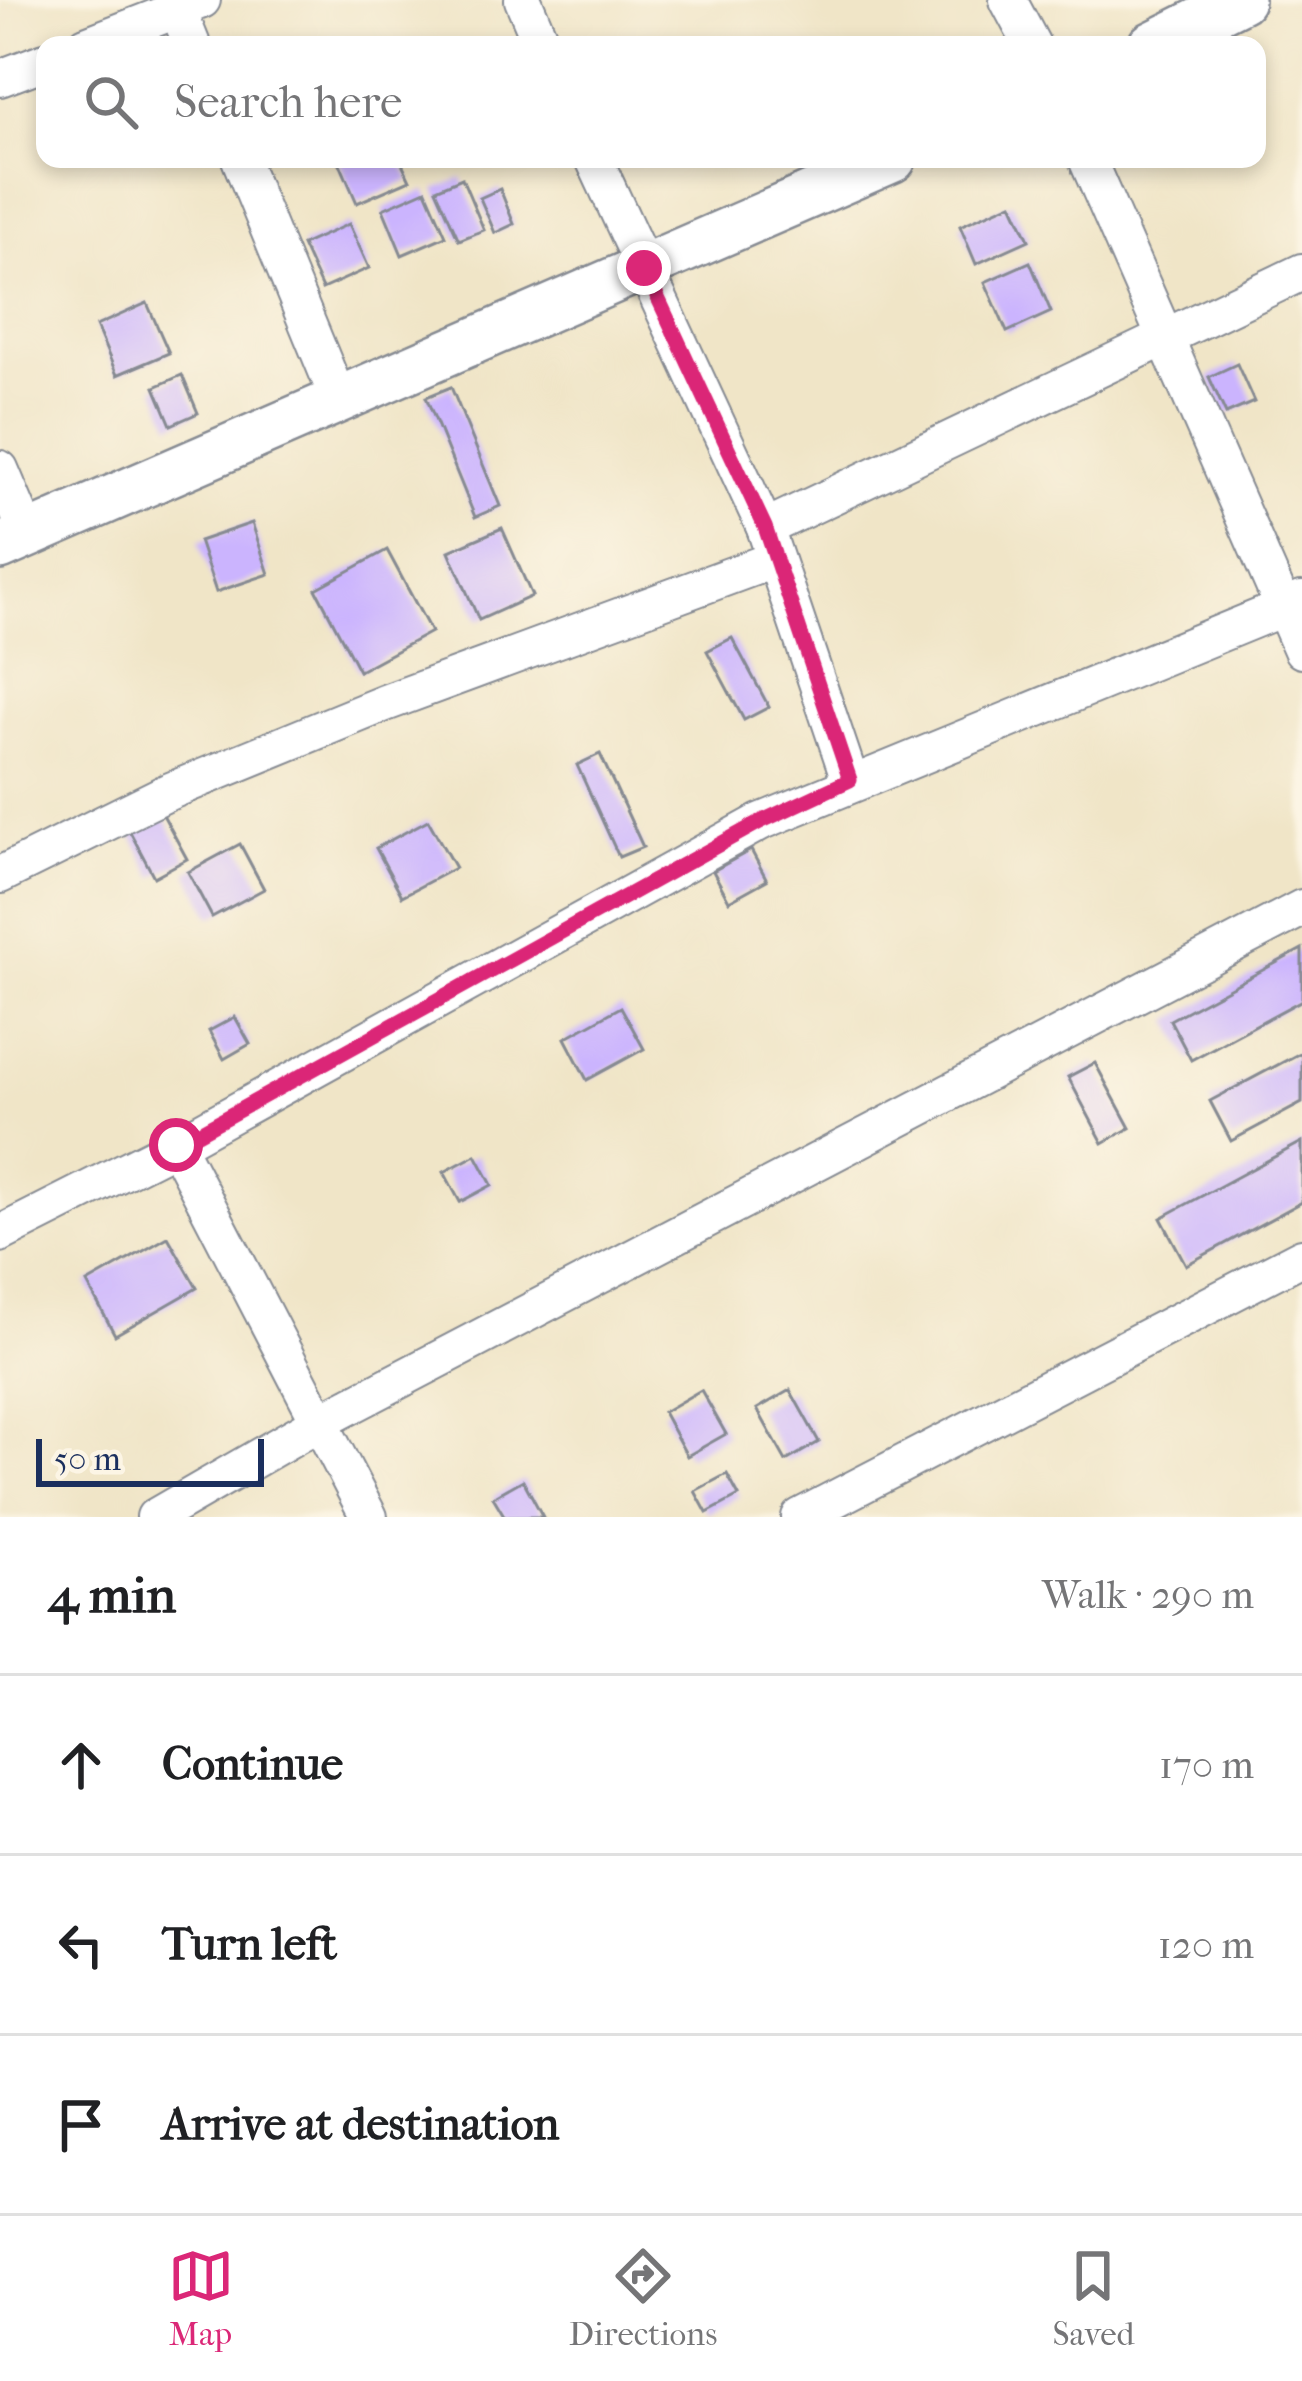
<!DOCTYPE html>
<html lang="en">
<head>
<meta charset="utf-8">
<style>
  :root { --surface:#fff; --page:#f6f6f6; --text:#202124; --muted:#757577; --line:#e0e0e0; --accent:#db2777 }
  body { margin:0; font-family:"IM FELL French Canon",serif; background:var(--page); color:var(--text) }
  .scale { position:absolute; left:36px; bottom:30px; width:228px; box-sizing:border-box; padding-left:12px; border:6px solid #1b2f5e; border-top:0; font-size:33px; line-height:42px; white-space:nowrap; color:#1b2f5e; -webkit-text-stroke:9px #fcf5e5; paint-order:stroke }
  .stop { position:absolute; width:36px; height:36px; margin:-27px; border:9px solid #db2777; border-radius:50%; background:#fff }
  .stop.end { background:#db2777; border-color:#fff; box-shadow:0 3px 12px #0008 }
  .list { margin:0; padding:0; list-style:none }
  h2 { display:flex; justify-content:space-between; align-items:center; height:156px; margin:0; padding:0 48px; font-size:51px }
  h2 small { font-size:39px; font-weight:400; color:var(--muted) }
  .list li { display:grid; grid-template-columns:78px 1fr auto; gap:36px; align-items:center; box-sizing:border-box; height:180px; padding:0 48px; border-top:3px solid var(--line) }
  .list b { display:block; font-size:45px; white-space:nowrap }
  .list em { font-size:39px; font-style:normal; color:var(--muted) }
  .icon { flex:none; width:66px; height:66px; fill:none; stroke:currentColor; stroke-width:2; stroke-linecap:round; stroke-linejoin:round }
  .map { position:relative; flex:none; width:1302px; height:1517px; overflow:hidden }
  .search { position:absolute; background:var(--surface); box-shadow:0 6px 18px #0003; left:36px; right:36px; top:36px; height:132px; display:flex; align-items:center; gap:30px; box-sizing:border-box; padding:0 42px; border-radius:24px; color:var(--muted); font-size:45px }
  .sheet { height:696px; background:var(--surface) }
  nav { display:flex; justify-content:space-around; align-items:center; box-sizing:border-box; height:168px; border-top:3px solid var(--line); background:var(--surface); font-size:33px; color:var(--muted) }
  nav a { display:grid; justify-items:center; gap:6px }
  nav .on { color:var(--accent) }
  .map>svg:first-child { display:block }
  .building { fill:#cbb4fe }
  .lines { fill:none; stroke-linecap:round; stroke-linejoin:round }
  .minor-casing { stroke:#868a92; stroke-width:40 }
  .tertiary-casing { stroke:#868a92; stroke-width:50 }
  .minor { stroke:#fff; stroke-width:36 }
  .tertiary { stroke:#fff; stroke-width:45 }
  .route { stroke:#db2777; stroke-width:15 }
</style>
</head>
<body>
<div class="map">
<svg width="1302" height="1517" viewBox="0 0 1302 1517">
  <rect width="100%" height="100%" fill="#fcf5e5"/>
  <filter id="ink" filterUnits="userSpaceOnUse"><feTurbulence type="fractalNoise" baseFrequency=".00833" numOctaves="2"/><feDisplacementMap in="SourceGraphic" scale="24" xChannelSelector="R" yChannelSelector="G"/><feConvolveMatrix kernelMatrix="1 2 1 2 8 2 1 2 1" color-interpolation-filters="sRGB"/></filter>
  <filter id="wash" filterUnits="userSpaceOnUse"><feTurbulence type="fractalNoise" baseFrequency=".004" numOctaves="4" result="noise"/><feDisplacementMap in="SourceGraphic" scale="48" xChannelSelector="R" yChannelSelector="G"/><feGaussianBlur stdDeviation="2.7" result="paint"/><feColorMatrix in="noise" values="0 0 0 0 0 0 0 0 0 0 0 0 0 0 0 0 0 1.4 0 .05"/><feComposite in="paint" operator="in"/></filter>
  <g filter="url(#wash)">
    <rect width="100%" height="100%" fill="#f0e5c7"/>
    <g id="blocks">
      <g class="building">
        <polygon points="338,159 400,159 410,180 357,203"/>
        <polygon points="462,178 484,230 459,240 436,189"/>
        <polygon points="500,189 514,224 495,233 480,198"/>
        <polygon points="426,190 446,236 402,255 383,209"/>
        <polygon points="1012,203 1029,240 976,264 960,226"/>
        <polygon points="349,224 369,268 322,289 302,245"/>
        <polygon points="1030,262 1051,312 1007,332 985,282"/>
        <polygon points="147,303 169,353 117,375 96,326"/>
        <polygon points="1237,364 1254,402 1226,414 1209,377"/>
        <polygon points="182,375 198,413 171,425 155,387"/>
        <polygon points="451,387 500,506 475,517 426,397"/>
        <polygon points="252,523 269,574 216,592 199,541"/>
        <polygon points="502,528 532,596 479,620 449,551"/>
        <polygon points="387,550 431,632 359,671 316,589"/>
        <polygon points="732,638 769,707 744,720 707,651"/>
        <polygon points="600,754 643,847 619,857 577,765"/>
        <polygon points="161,811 187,859 154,877 128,828"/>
        <polygon points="428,820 455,868 402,896 376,848"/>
        <polygon points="240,844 264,889 212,917 188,872"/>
        <polygon points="751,850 767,880 729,901 713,871"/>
        <polygon points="1302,949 1302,1000 1191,1060 1170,1020"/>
        <polygon points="621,1007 644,1049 587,1080 565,1038"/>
        <polygon points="235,1017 250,1044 224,1059 209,1031"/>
        <polygon points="1302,1052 1302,1103 1231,1141 1210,1101"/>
        <polygon points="1095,1063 1130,1128 1103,1143 1068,1077"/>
        <polygon points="1302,1142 1302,1202 1186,1265 1161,1218"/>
        <polygon points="476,1155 492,1185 460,1202 444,1172"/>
        <polygon points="168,1237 197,1288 115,1335 87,1283"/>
        <polygon points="701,1390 726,1434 687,1456 663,1412"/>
        <polygon points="790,1390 819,1442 786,1461 757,1409"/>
        <polygon points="727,1474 739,1496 707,1513 695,1491"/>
        <polygon points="523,1480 543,1517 505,1517 493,1497"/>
      </g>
    </g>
  </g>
  <g filter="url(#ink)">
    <use href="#blocks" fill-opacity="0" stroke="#868a92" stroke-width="3"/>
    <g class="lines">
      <defs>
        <g id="minor">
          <polyline points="174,0 192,45"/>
          <polyline points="523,0 542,45"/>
          <polyline points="1008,0 1032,45"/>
          <polyline points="86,45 202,0"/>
          <polyline points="0,78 45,61"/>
          <polyline points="240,159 340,403"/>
          <polyline points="594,159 765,528 850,780"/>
          <polyline points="1087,159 1302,650"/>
          <polyline points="0,469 28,535"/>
          <polyline points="765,528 1302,272"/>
          <polyline points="0,875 168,792 385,703 773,560"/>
          <polyline points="176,1145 369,1517"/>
          <polyline points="0,1234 176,1145 760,822 1302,600"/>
          <polyline points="155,1517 321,1421 1302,908"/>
          <polyline points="800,1517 1302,1257"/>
        </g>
        <g id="tertiary">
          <polyline points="1151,45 1241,0"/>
          <polyline points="0,547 893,159"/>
        </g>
      </defs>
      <use href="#minor" class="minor-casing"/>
      <use href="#tertiary" class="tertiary-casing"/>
      <use href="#minor" class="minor"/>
      <use href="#tertiary" class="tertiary"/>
    </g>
  </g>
  <g class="lines" filter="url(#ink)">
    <polyline class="route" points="176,1145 760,822 850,780 765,527 644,268"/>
  </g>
</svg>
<div class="scale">50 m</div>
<div class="stop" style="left:176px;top:1145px"></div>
<div class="stop end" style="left:644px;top:268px"></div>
<div class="search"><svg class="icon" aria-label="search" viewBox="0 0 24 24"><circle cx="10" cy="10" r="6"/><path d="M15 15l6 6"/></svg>Search here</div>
</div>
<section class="sheet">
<h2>4 min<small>Walk · 290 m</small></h2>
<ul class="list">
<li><svg class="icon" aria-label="ahead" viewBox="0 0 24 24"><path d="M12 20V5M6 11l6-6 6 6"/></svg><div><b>Continue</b></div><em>170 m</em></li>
<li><svg class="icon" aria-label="left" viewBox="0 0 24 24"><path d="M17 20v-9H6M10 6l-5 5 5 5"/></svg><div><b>Turn left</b></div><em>120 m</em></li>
<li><svg class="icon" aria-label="arrive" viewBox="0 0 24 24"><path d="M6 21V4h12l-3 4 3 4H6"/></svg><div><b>Arrive at destination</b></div></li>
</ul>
</section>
<nav>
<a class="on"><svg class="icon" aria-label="map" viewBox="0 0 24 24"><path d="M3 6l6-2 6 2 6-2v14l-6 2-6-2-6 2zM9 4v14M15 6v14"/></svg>Map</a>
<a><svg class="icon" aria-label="directions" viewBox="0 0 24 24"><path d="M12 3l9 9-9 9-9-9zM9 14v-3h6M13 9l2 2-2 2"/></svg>Directions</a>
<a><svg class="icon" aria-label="saved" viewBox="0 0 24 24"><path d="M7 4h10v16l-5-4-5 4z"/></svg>Saved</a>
</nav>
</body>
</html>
